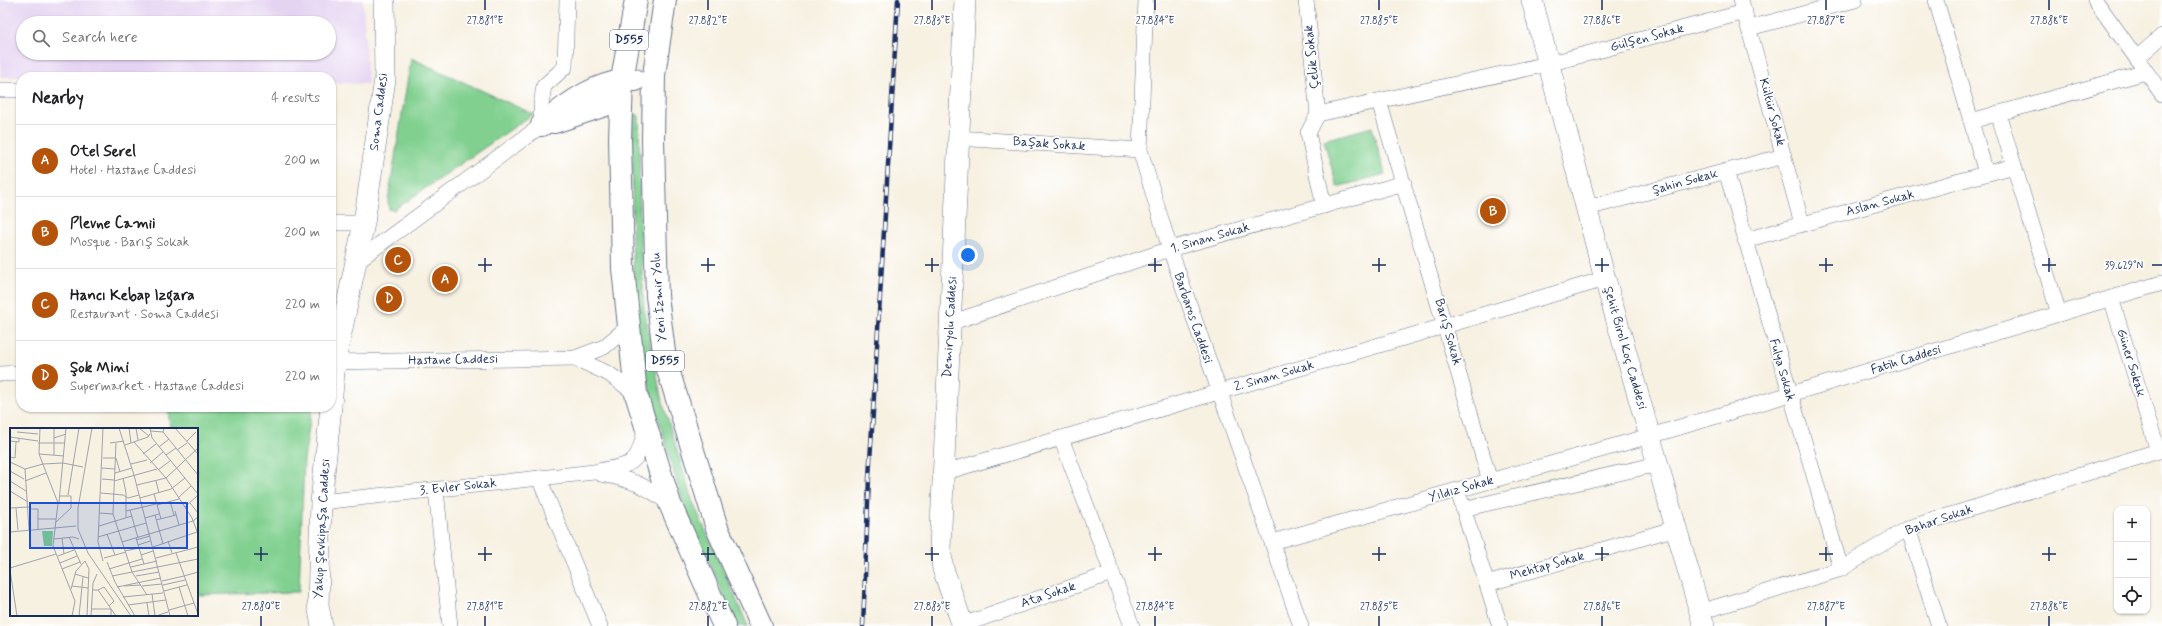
<!DOCTYPE html>
<html lang="en">
<head>
<meta charset="utf-8">
<style>
  :root { --surface:#fff; --page:#f2f2f2; --text:#202124; --muted:#757577; --line:#e0e0e0; --accent:#b45309 }
  body { margin:0; font-family:Mynerve,sans-serif; background:var(--page); color:var(--text) }
  .controls { position:absolute; right:12px; bottom:12px; display:grid; overflow:hidden; border-radius:8px; box-shadow:0 1px 3px #0004 }
  .controls button { width:36px; height:36px; display:grid; place-items:center; padding:0; border:0; border-bottom:1px solid var(--line); background:var(--surface); color:var(--text); font:20px sans-serif }
  .you { position:absolute; left:968px; top:255px; width:14px; height:14px; margin:-10px; border:3px solid #fff; border-radius:50%; background:#1a73e8; box-shadow:0 0 0 6px #1a73e833 }
  .badge { display:grid; place-items:center; width:26px; height:26px; border-radius:50%; background:var(--accent); color:#fff; font-size:13px; font-weight:700 }
  .pin { position:absolute; translate:-50% -50%; border:2px solid #fff; box-shadow:0 1px 4px #0006 }
  .list { margin:0; padding:0; list-style:none }
  h2 { display:flex; justify-content:space-between; align-items:center; height:52px; margin:0; padding:0 16px; font-size:17px }
  h2 small { font-size:13px; font-weight:400; color:var(--muted) }
  .list li { display:grid; grid-template-columns:26px 1fr auto; gap:12px; align-items:center; box-sizing:border-box; height:72px; padding:0 16px; border-top:1px solid var(--line) }
  .list b { display:block; font-size:15px; white-space:nowrap }
  .list p { margin:0; font-size:13px; white-space:nowrap; color:var(--muted) }
  .list em { font-size:13px; font-style:normal; color:var(--muted) }
  .icon { flex:none; width:22px; height:22px; fill:none; stroke:currentColor; stroke-width:2; stroke-linecap:round; stroke-linejoin:round }
  .map { position:relative; flex:none; width:2162px; height:626px; overflow:hidden }
  .search { position:absolute; background:var(--surface); box-shadow:0 1px 3px #0004; left:16px; top:16px; width:320px; height:44px; display:flex; align-items:center; gap:10px; box-sizing:border-box; padding:0 14px; border-radius:22px; color:var(--muted); font-size:15px }
  .panel { position:absolute; background:var(--surface); box-shadow:0 1px 3px #0004; left:16px; top:72px; width:320px; height:340px; border-radius:16px }
  .map>svg:first-child { display:block }
  .built { fill:#e4d3f1; fill-rule:evenodd }
  .green { fill:#81d090; stroke:#4e8077 }
  .lines { fill:none; stroke-linecap:round; stroke-linejoin:round }
  .street-casing { stroke:#68738c; stroke-width:16 }
  .secondary-casing { stroke:#68738c; stroke-width:22 }
  .highway-casing { stroke:#68738c; stroke-width:24 }
  .street { stroke:#fff; stroke-width:15 }
  .secondary { stroke:#fff; stroke-width:21 }
  .highway { stroke:#fff; stroke-width:22 }
  .rail-casing { stroke:#1b2f5e; stroke-width:4.5 }
  .rail { stroke:#fff; stroke-width:3; stroke-dasharray:9; stroke-linecap:butt }
  .ticks { fill:none; stroke:#1b2f5e; stroke-width:1.5 }
  .labels { text-anchor:middle; dominant-baseline:central; stroke-width:3.5; stroke-linejoin:round; paint-order:stroke }
  .shield { fill:#fff; stroke:#5f6d8e; stroke-width:1 }
  .shield-label { font-size:12px; font-weight:bold; fill:#1b2f5e }
  .street-label { font-size:13px; fill:#1b2f5e; stroke:#fff }
  .inset-road { fill:none; stroke:#9fa3ad; stroke-width:1 }
  .view { fill:#1d4ed8; fill-opacity:0.15; stroke:#1d4ed8; stroke-width:2 }
  .inset-edge { fill:none; stroke:#1b2f5e; stroke-width:2 }
  .ticks-label { font-size:10px; text-anchor:middle; fill:#1b2f5e; stroke:#fff; stroke-width:3.5; stroke-linejoin:round; paint-order:stroke }
</style>
</head>
<body>
<div class="map">
<svg width="2162" height="626" viewBox="0 0 2162 626">
  <rect width="100%" height="100%" fill="#fff"/>
  <filter id="ink" filterUnits="userSpaceOnUse"><feTurbulence type="fractalNoise" baseFrequency=".025" numOctaves="2"/><feDisplacementMap in="SourceGraphic" scale="8" xChannelSelector="R" yChannelSelector="G"/><feConvolveMatrix kernelMatrix="1 2 1 2 8 2 1 2 1" color-interpolation-filters="sRGB"/></filter>
  <filter id="wash" filterUnits="userSpaceOnUse"><feTurbulence type="fractalNoise" baseFrequency=".012" numOctaves="4" result="noise"/><feDisplacementMap in="SourceGraphic" scale="16" xChannelSelector="R" yChannelSelector="G"/><feGaussianBlur stdDeviation="0.9" result="paint"/><feColorMatrix in="noise" values="0 0 0 0 0 0 0 0 0 0 0 0 0 0 0 0 0 1.4 0 .05"/><feComposite in="paint" operator="in"/></filter>
  <g filter="url(#wash)">
    <rect width="100%" height="100%" fill="#f7f1e2"/>
    <path class="built" d="M 0,0 L 363,0 L 368,84 L 331,83 L 331,77 L 0,77 ZM 23,23 L 329,23 L 329,53 L 23,53 Z"/>
    <g class="green">
      <polygon points="411,58 533,114 394,210 389,209 388,201"/>
      <polygon points="636,114 639,116 640,236 644,308 661,397 692,500 748,626 737,626 683,503 650,391 636,319 632,241 633,117"/>
      <polygon points="1372,127 1385,174 1337,187 1324,140"/>
      <polygon points="168,407 312,407 304,460 299,592 197,595 197,429 170,429"/>
    </g>
  </g>
  <g filter="url(#ink)">
    <g class="lines">
      <defs>
        <g id="street">
          <polyline points="1146,0 1140,150 1170,249 1301,626"/>
          <polyline points="1306,0 1318,114"/>
          <polyline points="1741,0 1802,224"/>
          <polyline points="1936,0 1986,173"/>
          <polyline points="2095,0 2162,94"/>
          <polyline points="1749,28 1855,0"/>
          <polyline points="2137,58 2162,36"/>
          <polyline points="0,90 21,90"/>
          <polyline points="1379,101 1490,481"/>
          <polyline points="1998,113 2059,314"/>
          <polyline points="1971,121 2146,72"/>
          <polyline points="957,138 1140,150"/>
          <polyline points="1726,171 1841,569"/>
          <polyline points="1324,206 1308,133 1318,114 1548,64 1745,12"/>
          <polyline points="1587,208 1784,156"/>
          <polyline points="331,223 364,223"/>
          <polyline points="1745,240 2014,166"/>
          <polyline points="357,261 542,125 541,105 544,86 565,67 567,0"/>
          <polyline points="2111,298 2158,451"/>
          <polyline points="950,323 1170,249 1404,183"/>
          <polyline points="575,358 609,374 636,394"/>
          <polyline points="331,362 575,358 604,347 628,327"/>
          <polyline points="0,374 21,373"/>
          <polyline points="1061,438 1132,626"/>
          <polyline points="942,473 1605,279"/>
          <path d="M 601,474 C 629,479 647,485 669,504"/>
          <polyline points="539,478 600,626"/>
          <polyline points="436,490 450,626"/>
          <polyline points="1461,501 1500,626"/>
          <path d="M 321,502 L 594,472 C 634,463 636,469 646,427"/>
          <polyline points="1463,509 1658,464"/>
          <polyline points="1908,528 1939,626"/>
          <polyline points="1272,542 1650,436 2162,283"/>
          <polyline points="1487,584 1676,528"/>
          <polyline points="1700,612 1841,569 1908,528 2162,450"/>
          <polyline points="962,625 1112,573"/>
        </g>
        <g id="secondary">
          <polyline points="1532,0 1605,279 1704,626"/>
          <polyline points="331,405 335,362 364,223 385,79 384,0"/>
          <polyline points="322,626 318,605 321,502 331,407"/>
          <polyline points="963,626 943,569 940,548 965,0"/>
        </g>
        <g id="highway">
          <polyline points="636,0 622,80 620,139 623,268 636,394 670,504 724,626"/>
          <polyline points="665,0 654,75 653,140 657,296 665,360 717,528 761,626"/>
          <polyline points="554,122 611,103 622,82"/>
          <path d="M 542,125 C 568,103 599,80 635,80"/>
        </g>
      </defs>
      <use href="#street" class="street-casing"/>
      <use href="#secondary" class="secondary-casing"/>
      <use href="#highway" class="highway-casing"/>
      <use href="#street" class="street"/>
      <use href="#secondary" class="secondary"/>
      <use href="#highway" class="highway"/>
      <defs>
        <polyline id="rail" points="863,626 869,478 898,0"/>
      </defs>
      <use href="#rail" class="rail-casing"/>
      <use href="#rail" class="rail"/>
    </g>
  </g>
  <path class="ticks" d="M 485,0 L 485,10M 708,0 L 708,10M 932,0 L 932,10M 1155,0 L 1155,10M 1379,0 L 1379,10M 1602,0 L 1602,10M 1826,0 L 1826,10M 2049,0 L 2049,10M 485,258 L 485,272M 708,258 L 708,272M 932,258 L 932,272M 1155,258 L 1155,272M 1379,258 L 1379,272M 1602,258 L 1602,272M 1826,258 L 1826,272M 2049,258 L 2049,272M 478,265 L 492,265M 701,265 L 715,265M 925,265 L 939,265M 1148,265 L 1162,265M 1372,265 L 1386,265M 1595,265 L 1609,265M 1819,265 L 1833,265M 2042,265 L 2056,265M 2152,265 L 2162,265M 261,547 L 261,561M 485,547 L 485,561M 708,547 L 708,561M 932,547 L 932,561M 1155,547 L 1155,561M 1379,547 L 1379,561M 1602,547 L 1602,561M 1826,547 L 1826,561M 2049,547 L 2049,561M 254,554 L 268,554M 478,554 L 492,554M 701,554 L 715,554M 925,554 L 939,554M 1148,554 L 1162,554M 1372,554 L 1386,554M 1595,554 L 1609,554M 1819,554 L 1833,554M 2042,554 L 2056,554M 261,616 L 261,626M 485,616 L 485,626M 708,616 L 708,626M 932,616 L 932,626M 1155,616 L 1155,626M 1379,616 L 1379,626M 1602,616 L 1602,626M 1826,616 L 1826,626M 2049,616 L 2049,626"/>
  <g class="labels">
    <g class="shield">
      <rect x="610" y="30" width="38" height="20" rx="3"/>
      <rect x="646" y="351" width="38" height="20" rx="3"/>
    </g>
    <g class="shield-label">
      <text x="629" y="40">D555</text>
      <text x="665" y="361">D555</text>
    </g>
    <g class="street-label">
      <text transform="translate(1647 38) rotate(-15)">Gülşen Sokak</text>
      <text transform="translate(1312 57) rotate(-96)">Çelik Sokak</text>
      <text transform="translate(379 112) rotate(-83)">Soma Caddesi</text>
      <text transform="translate(1772 112) rotate(75)">Kültür Sokak</text>
      <text transform="translate(1049 144) rotate(4)">Başak Sokak</text>
      <text transform="translate(1685 182) rotate(-15)">Şahin Sokak</text>
      <text transform="translate(1880 203) rotate(-15)">Aslan Sokak</text>
      <text transform="translate(1210 238) rotate(-16)">1. Sinan Sokak</text>
      <text transform="translate(659 297) rotate(-94)">Yeni İzmir Yolu</text>
      <text transform="translate(1193 318) rotate(71)">Barbaros Caddesi</text>
      <text transform="translate(950 327) rotate(-87)">Demiryolu Caddesi</text>
      <text transform="translate(1448 332) rotate(74)">Barış Sokak</text>
      <text transform="translate(1625 348) rotate(74)">Şehit Birol Koç Caddesi</text>
      <text transform="translate(453 360) rotate(-1)">Hastane Caddesi</text>
      <text transform="translate(1906 360) rotate(-17)">Fatih Caddesi</text>
      <text transform="translate(2131 363) rotate(73)">Güner Sokak</text>
      <text transform="translate(1782 370) rotate(74)">Fulya Sokak</text>
      <text transform="translate(1274 376) rotate(-16)">2. Sinan Sokak</text>
      <text transform="translate(458 487) rotate(-6)">3. Evler Sokak</text>
      <text transform="translate(1461 489) rotate(-16)">Yıldız Sokak</text>
      <text transform="translate(1939 520) rotate(-19)">Bahar Sokak</text>
      <text transform="translate(322 529) rotate(-87)">Yakup Şevkipaşa Caddesi</text>
      <text transform="translate(1547 566) rotate(-16)">Mehtap Sokak</text>
      <text transform="translate(1048 595) rotate(-19)">Ata Sokak</text>
    </g>
  </g>
  <g transform="translate(10 428)">
    <rect width="188" height="188" fill="#f7f1e2"/>
    <path d="M 32,103 L 43,103 L 42,118 L 34,118 Z" fill="#81d090"/>
    <path class="inset-road" d="M 30,0 L 29,26 L 48,75 L 43,118 L 65,173 L 62,188M 44,0 L 44,27M 82,0 L 68,80 L 68,101 L 78,125 L 121,188M 93,0 L 88,114 L 93,133M 109,0 L 124,47 L 160,188M 119,0 L 121,15M 126,0 L 128,12M 129,0 L 139,8M 140,0 L 142,10 L 188,66M 154,0 L 153,4 L 188,47M 165,0 L 188,26M 141,3 L 153,4M 7,4 L 28,6M 0,9 L 28,13M 44,10 L 56,6M 0,13 L 9,14 L 9,10M 177,13 L 186,4M 124,14 L 156,50 L 182,90 L 188,106M 28,15 L 55,15M 100,15 L 114,13M 106,15 L 103,86 L 122,144 L 137,167M 115,17 L 138,9 L 140,6M 149,19 L 159,11M 167,22 L 177,15M 29,26 L 54,28M 133,26 L 146,16M 156,27 L 166,20M 0,29 L 5,30 L 6,14M 93,30 L 106,30 L 110,44M 0,34 L 15,41 L 33,36M 140,35 L 153,24M 33,36 L 53,35 L 73,39M 121,36 L 137,32M 92,40 L 105,41M 15,41 L 19,102M 148,42 L 160,33M 0,43 L 14,51M 105,45 L 122,40M 113,50 L 116,65 L 116,90M 92,51 L 104,52M 0,53 L 16,63M 15,53 L 36,45M 104,53 L 147,41M 146,53 L 149,65M 127,57 L 156,50 L 188,20M 0,63 L 18,74M 91,65 L 113,67 L 118,70 L 129,67M 144,66 L 151,91M 58,67 L 69,0M 130,70 L 161,61 L 175,50M 168,70 L 181,58M 160,73 L 164,87M 49,74 L 56,0M 180,75 L 188,85M 147,77 L 169,71M 175,79 L 188,67M 0,80 L 19,79M 6,80 L 8,102M 19,81 L 28,81 L 28,101M 120,82 L 128,110M 116,83 L 146,76M 165,83 L 169,97M 90,85 L 103,86M 145,87 L 153,116M 135,90 L 149,86M 28,91 L 46,91M 146,92 L 166,87M 46,94 L 61,80 L 61,68 L 50,68M 89,98 L 122,88M 0,104 L 66,98M 97,106 L 105,127M 59,109 L 71,136M 88,109 L 136,95M 52,110 L 54,126M 126,110 L 134,136M 44,111 L 63,109 L 69,111M 126,112 L 140,108M 158,113 L 162,125M 112,114 L 183,93 L 188,89M 128,117 L 140,113M 143,119 L 187,104M 115,123 L 129,120M 166,125 L 188,186M 131,127 L 143,123M 48,128 L 64,122M 94,130 L 116,124M 146,130 L 188,119M 97,134 L 105,154 L 125,188M 50,135 L 67,128M 121,139 L 147,133M 0,140 L 46,126M 52,141 L 70,134M 99,141 L 132,131M 0,142 L 7,188M 65,146 L 78,150M 102,148 L 188,131M 126,148 L 149,144M 174,148 L 188,144M 152,153 L 174,148M 153,157 L 175,152M 62,158 L 78,160M 114,158 L 131,157M 132,158 L 152,156M 107,159 L 151,150M 169,159 L 178,188M 61,161 L 66,143 L 75,133 L 79,141 L 77,188M 83,162 L 88,162 L 106,188M 88,162 L 94,159 L 104,173 L 99,178M 154,163 L 177,157M 142,166 L 145,188M 113,169 L 153,165M 137,175 L 139,188M 118,177 L 156,172M 82,181 L 101,181 L 101,188M 159,182 L 184,175M 69,188 L 73,149M 81,188 L 83,155 L 87,146M 146,188 L 158,184"/>
    <path class="view" d="M 20,75 L 177,75 L 177,120 L 20,120 Z"/>
    <rect width="188" height="188" class="inset-edge"/>
  </g>
  <g class="ticks-label">
    <text x="485" y="24">27.881°E</text>
    <text x="708" y="24">27.882°E</text>
    <text x="932" y="24">27.883°E</text>
    <text x="1155" y="24">27.884°E</text>
    <text x="1379" y="24">27.885°E</text>
    <text x="1602" y="24">27.886°E</text>
    <text x="1826" y="24">27.887°E</text>
    <text x="2049" y="24">27.888°E</text>
    <text x="2124" y="269">39.629°N</text>
    <text x="261" y="610">27.880°E</text>
    <text x="485" y="610">27.881°E</text>
    <text x="708" y="610">27.882°E</text>
    <text x="932" y="610">27.883°E</text>
    <text x="1155" y="610">27.884°E</text>
    <text x="1379" y="610">27.885°E</text>
    <text x="1602" y="610">27.886°E</text>
    <text x="1826" y="610">27.887°E</text>
    <text x="2049" y="610">27.888°E</text>
  </g>
</svg>
<div class="controls">
<button>+</button>
<button>−</button>
<button><svg class="icon" aria-label="locate" viewBox="0 0 24 24"><circle cx="12" cy="12" r="6"/><path d="M12 2v4M12 18v4M2 12h4M18 12h4"/></svg></button>
</div>
<div class="you"></div>
<div class="pin badge" style="left:445px;top:279px">A</div>
<div class="pin badge" style="left:1493px;top:211px">B</div>
<div class="pin badge" style="left:398px;top:260px">C</div>
<div class="pin badge" style="left:389px;top:299px">D</div>
<div class="search"><svg class="icon" aria-label="search" viewBox="0 0 24 24"><circle cx="10" cy="10" r="6"/><path d="M15 15l6 6"/></svg>Search here</div>
<section class="panel">
<h2>Nearby<small>4 results</small></h2>
<ul class="list">
<li><span class="badge">A</span><div><b>Otel Serel</b><p>Hotel · Hastane Caddesi</p></div><em>200 m</em></li>
<li><span class="badge">B</span><div><b>Plevne Camii</b><p>Mosque · Barış Sokak</p></div><em>200 m</em></li>
<li><span class="badge">C</span><div><b>Hancı Kebap Izgara</b><p>Restaurant · Soma Caddesi</p></div><em>220 m</em></li>
<li><span class="badge">D</span><div><b>Şok Mini</b><p>Supermarket · Hastane Caddesi</p></div><em>220 m</em></li>
</ul>
</section>
</div>
</body>
</html>
